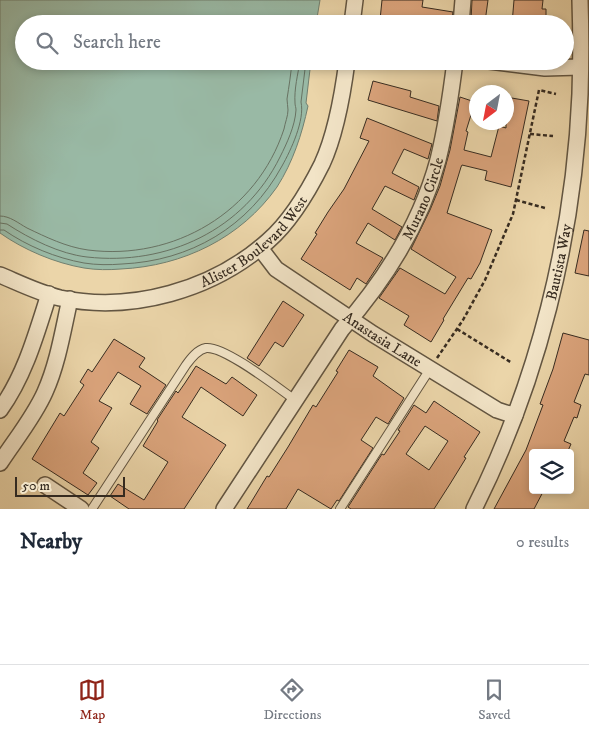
<!DOCTYPE html>
<html lang="en">
<head>
<meta charset="utf-8">
<style>
  :root { --surface:#fff; --page:#f2f2f3; --text:#1f2937; --muted:#747a83; --line:#e0e1e3; --accent:#8f2418 }
  body { margin:0; font-family:"IM FELL DW Pica",serif; background:var(--page); color:var(--text) }
  .controls { position:absolute; right:15px; bottom:15px; display:grid; overflow:hidden; border-radius:5px; box-shadow:0 2px 8px #0003 }
  .controls button { width:45px; height:45px; display:grid; place-items:center; padding:0; border:0; border-bottom:1px solid var(--line); background:var(--surface); color:var(--text); font:25px sans-serif }
  .compass { position:absolute; left:469px; top:85px; width:45px; height:45px; border-radius:50%; background:var(--surface); box-shadow:0 2px 8px #0003; rotate:212deg }
  .scale { position:absolute; left:15px; bottom:12px; width:110px; box-sizing:border-box; padding-left:5px; border:2px solid #362b20; border-top:0; font-size:14px; line-height:18px; white-space:nowrap; color:#362b20; -webkit-text-stroke:4px #f2e4c7; paint-order:stroke }
  .list { margin:0; padding:0; list-style:none }
  h2 { display:flex; justify-content:space-between; align-items:center; height:65px; margin:0; padding:0 20px; font-size:21px }
  h2 small { font-size:16px; font-weight:400; color:var(--muted) }
  .icon { flex:none; width:28px; height:28px; fill:none; stroke:currentColor; stroke-width:2; stroke-linecap:round; stroke-linejoin:round }
  .map { position:relative; flex:none; width:589px; height:509px; overflow:hidden }
  .search { position:absolute; background:var(--surface); box-shadow:0 2px 8px #0003; left:15px; right:15px; top:15px; height:55px; display:flex; align-items:center; gap:12px; box-sizing:border-box; padding:0 18px; border-radius:28px; color:var(--muted); font-size:19px }
  .sheet { height:155px; background:var(--surface) }
  nav { display:flex; justify-content:space-around; align-items:center; box-sizing:border-box; height:70px; border-top:1px solid var(--line); background:var(--surface); font-size:14px; color:var(--muted) }
  nav a { display:grid; justify-items:center; gap:2px }
  nav .on { color:var(--accent) }
  .map>svg:first-child { display:block }
  .water { fill:#99b9a5; stroke:#718070 }
  .lines { fill:none; stroke-linecap:round; stroke-linejoin:round }
  .shore { stroke:#687262; stroke-width:1 }
  .building { fill:#dba47c; stroke:#362b20; fill-rule:evenodd }
  .service-casing { stroke:#635642; stroke-width:10 }
  .minor-casing { stroke:#635642; stroke-width:18 }
  .path { stroke:#362b20; stroke-width:2.5; stroke-dasharray:4 2.5; stroke-linecap:butt }
  .service { stroke:#f2e4c7; stroke-width:8 }
  .minor { stroke:#f2e4c7; stroke-width:15 }
  .labels { text-anchor:middle; dominant-baseline:central; stroke-width:5; stroke-linejoin:round; paint-order:stroke }
  .street-label { font-size:15px; fill:#362b20; stroke:#f2e4c7 }
</style>
</head>
<body>
<div class="map">
<svg width="589" height="509" viewBox="0 0 589 509">
  <rect width="100%" height="100%" fill="#ebd5a9"/>
  <filter id="stains"><feTurbulence type="fractalNoise" baseFrequency=".004" numOctaves="4"/><feColorMatrix values="0 0 0 0 .2 0 0 0 0 .09 0 0 0 0 .02 0 0 0 .5 -.17"/></filter>
  <radialGradient id="worn" r=".72"><stop offset=".6" stop-color="#630" stop-opacity="0"/><stop offset="1" stop-color="#630" stop-opacity=".3"/></radialGradient>
  <path class="water" d="M 0,0 L 320,0 L 316,24 L 24,24 L 24,61 L 311,61 L 306,103 L 308,106 C 302,134 293,162 277,187 C 241,238 183,266 121,269 C 109,270 96,270 84,268 C 55,263 24,250 0,233 Z"/>
  <g class="lines">
    <g class="shore">
      <path d="M 0,216 C 10,216 18,223 27,228 C 46,237 66,247 88,250 C 174,261 257,212 284,129 C 285,123 288,116 288,110 C 288,106 287,103 287,99 C 289,86 291,74 292,61"/>
      <path d="M 0,223 L 7,224 C 30,239 60,254 87,257 C 167,266 244,230 280,157 C 287,143 295,126 296,110 C 296,107 295,106 295,103 C 294,89 298,74 300,61"/>
      <path d="M 0,230 L 4,230 C 27,246 56,258 84,263 C 96,265 110,265 122,264 C 190,261 249,227 282,166 C 291,150 305,120 301,102 L 306,61"/>
    </g>
  </g>
  <g class="building">
    <polygon points="382,0 423,0 422,7 453,12 451,24 417,24 380,20"/>
    <polygon points="472,0 488,0 485,22 471,20"/>
    <polygon points="514,0 543,0 542,9 546,9 546,24 512,24"/>
    <polygon points="373,81 411,91 410,97 439,106 437,121 368,100"/>
    <polygon points="460,97 475,102 466,131 468,132 464,150 491,157 499,126 506,128 506,97 529,101 511,187 485,180 487,171 462,165 461,167 447,213 492,230 480,263 471,279 468,278 443,319 444,320 431,342 404,325 409,316 379,298 400,268 445,294 456,277 411,249 430,210 440,186 450,150"/>
    <polygon points="367,118 432,144 428,159 404,149 392,173 419,187 414,200 385,186 372,209 402,227 395,240 368,223 356,243 383,258 366,284 357,278 350,290 301,259 317,234 315,233 328,212 344,189 369,141 360,138"/>
    <polygon points="584,230 589,231 589,276 575,273"/>
    <polygon points="283,301 304,315 283,347 275,342 259,366 247,358"/>
    <polygon points="563,333 589,340 589,375 585,374 574,402 581,405 577,418 574,417 564,441 571,444 567,453 533,453 533,490 544,490 534,509 494,509 526,450 543,405 540,404 553,369"/>
    <polygon points="114,339 145,358 139,367 166,385 147,414 130,404 141,386 118,372 99,401 112,408 91,442 99,448 83,473 97,483 88,495 32,459 60,413 64,416 84,385 80,382 88,369 92,372"/>
    <polygon points="349,350 378,367 373,376 404,398 388,424 376,417 361,440 373,448 339,501 337,500 331,509 298,489 286,509 247,509 267,476 269,477 288,447 313,405 316,407 338,372 336,371"/>
    <polygon points="196,366 226,384 232,377 257,395 243,416 201,387 182,417 226,445 184,509 129,509 110,496 118,484 144,500 168,462 143,446 158,421 157,420 176,391 178,393 185,383"/>
    <path d="M 434,401 L 480,432 L 464,457 L 466,458 L 450,484 L 434,509 L 351,509 L 348,507 L 382,454 L 384,455 L 400,431 L 398,430 L 414,405 L 426,413 ZM 425,426 L 448,441 L 429,470 L 406,454 Z"/>
  </g>
  <g class="lines">
    <defs>
      <g id="service">
        <path d="M 92,509 L 186,365 C 191,358 197,350 206,348 C 225,346 278,388 295,400"/>
        <polyline points="340,509 430,369"/>
      </g>
      <g id="minor">
        <polyline points="352,24 355,0"/>
        <polyline points="461,24 463,0"/>
        <polyline points="489,61 545,68 580,67"/>
        <path id="s1" d="M 260,248 L 276,269 L 373,334 L 497,410 L 506,413 L 515,415"/>
        <path id="s2" d="M 0,275 C 19,283 39,293 60,298 C 132,313 213,290 268,241 C 290,222 309,190 322,164 C 335,136 343,92 347,61"/>
        <path d="M 0,410 C 25,375 36,335 49,294"/>
        <path d="M 0,463 C 15,440 34,417 45,392 C 58,363 63,330 70,299"/>
        <polyline points="45,485 81,509"/>
        <path id="s3" d="M 224,509 L 342,329 C 385,280 421,223 438,160 C 446,127 451,94 455,61"/>
        <path id="s4" d="M 474,509 C 538,382 574,237 580,94 C 581,63 581,31 580,0"/>
      </g>
    </defs>
    <use href="#service" class="service-casing"/>
    <use href="#minor" class="minor-casing"/>
    <g class="path">
      <polyline points="530,134 553,136"/>
      <polyline points="516,200 545,208"/>
      <polyline points="457,329 512,363"/>
      <polyline points="437,358 463,320 485,280 513,214 539,90 556,94"/>
    </g>
    <use href="#service" class="service"/>
    <use href="#minor" class="minor"/>
  </g>
  <g class="labels">
    <g class="street-label">
      <text stroke="none"><textPath href="#s3" startOffset="370">Murano Circle</textPath></text>
      <text stroke="none"><textPath href="#s2" startOffset="276">Alister Boulevard West</textPath></text>
      <text stroke="none"><textPath href="#s4" startOffset="262">Bautista Way</textPath></text>
      <text stroke="none"><textPath href="#s1" startOffset="154">Anastasia Lane</textPath></text>
    </g>
  </g>
  <rect width="100%" height="100%" filter="url(#stains)"/>
  <rect width="100%" height="100%" fill="url(#worn)"/>
</svg>
<div class="controls">
<button><svg class="icon" aria-label="layers" viewBox="0 0 24 24"><path d="M12 4l9 5-9 5-9-5zM3 14l9 5 9-5"/></svg></button>
</div>
<svg class="compass" viewBox="-18 -18 36 36"><path d="M0-13l5 13h-10z" fill="#e53935"/><path d="M0 13l5-13h-10z" fill="#747a83"/></svg>
<div class="scale">50 m</div>
<div class="search"><svg class="icon" aria-label="search" viewBox="0 0 24 24"><circle cx="10" cy="10" r="6"/><path d="M15 15l6 6"/></svg>Search here</div>
</div>
<section class="sheet">
<h2>Nearby<small>0 results</small></h2>
<ul class="list">
</ul>
</section>
<nav>
<a class="on"><svg class="icon" aria-label="map" viewBox="0 0 24 24"><path d="M3 6l6-2 6 2 6-2v14l-6 2-6-2-6 2zM9 4v14M15 6v14"/></svg>Map</a>
<a><svg class="icon" aria-label="directions" viewBox="0 0 24 24"><path d="M12 3l9 9-9 9-9-9zM9 14v-3h6M13 9l2 2-2 2"/></svg>Directions</a>
<a><svg class="icon" aria-label="saved" viewBox="0 0 24 24"><path d="M7 4h10v16l-5-4-5 4z"/></svg>Saved</a>
</nav>
</body>
</html>
